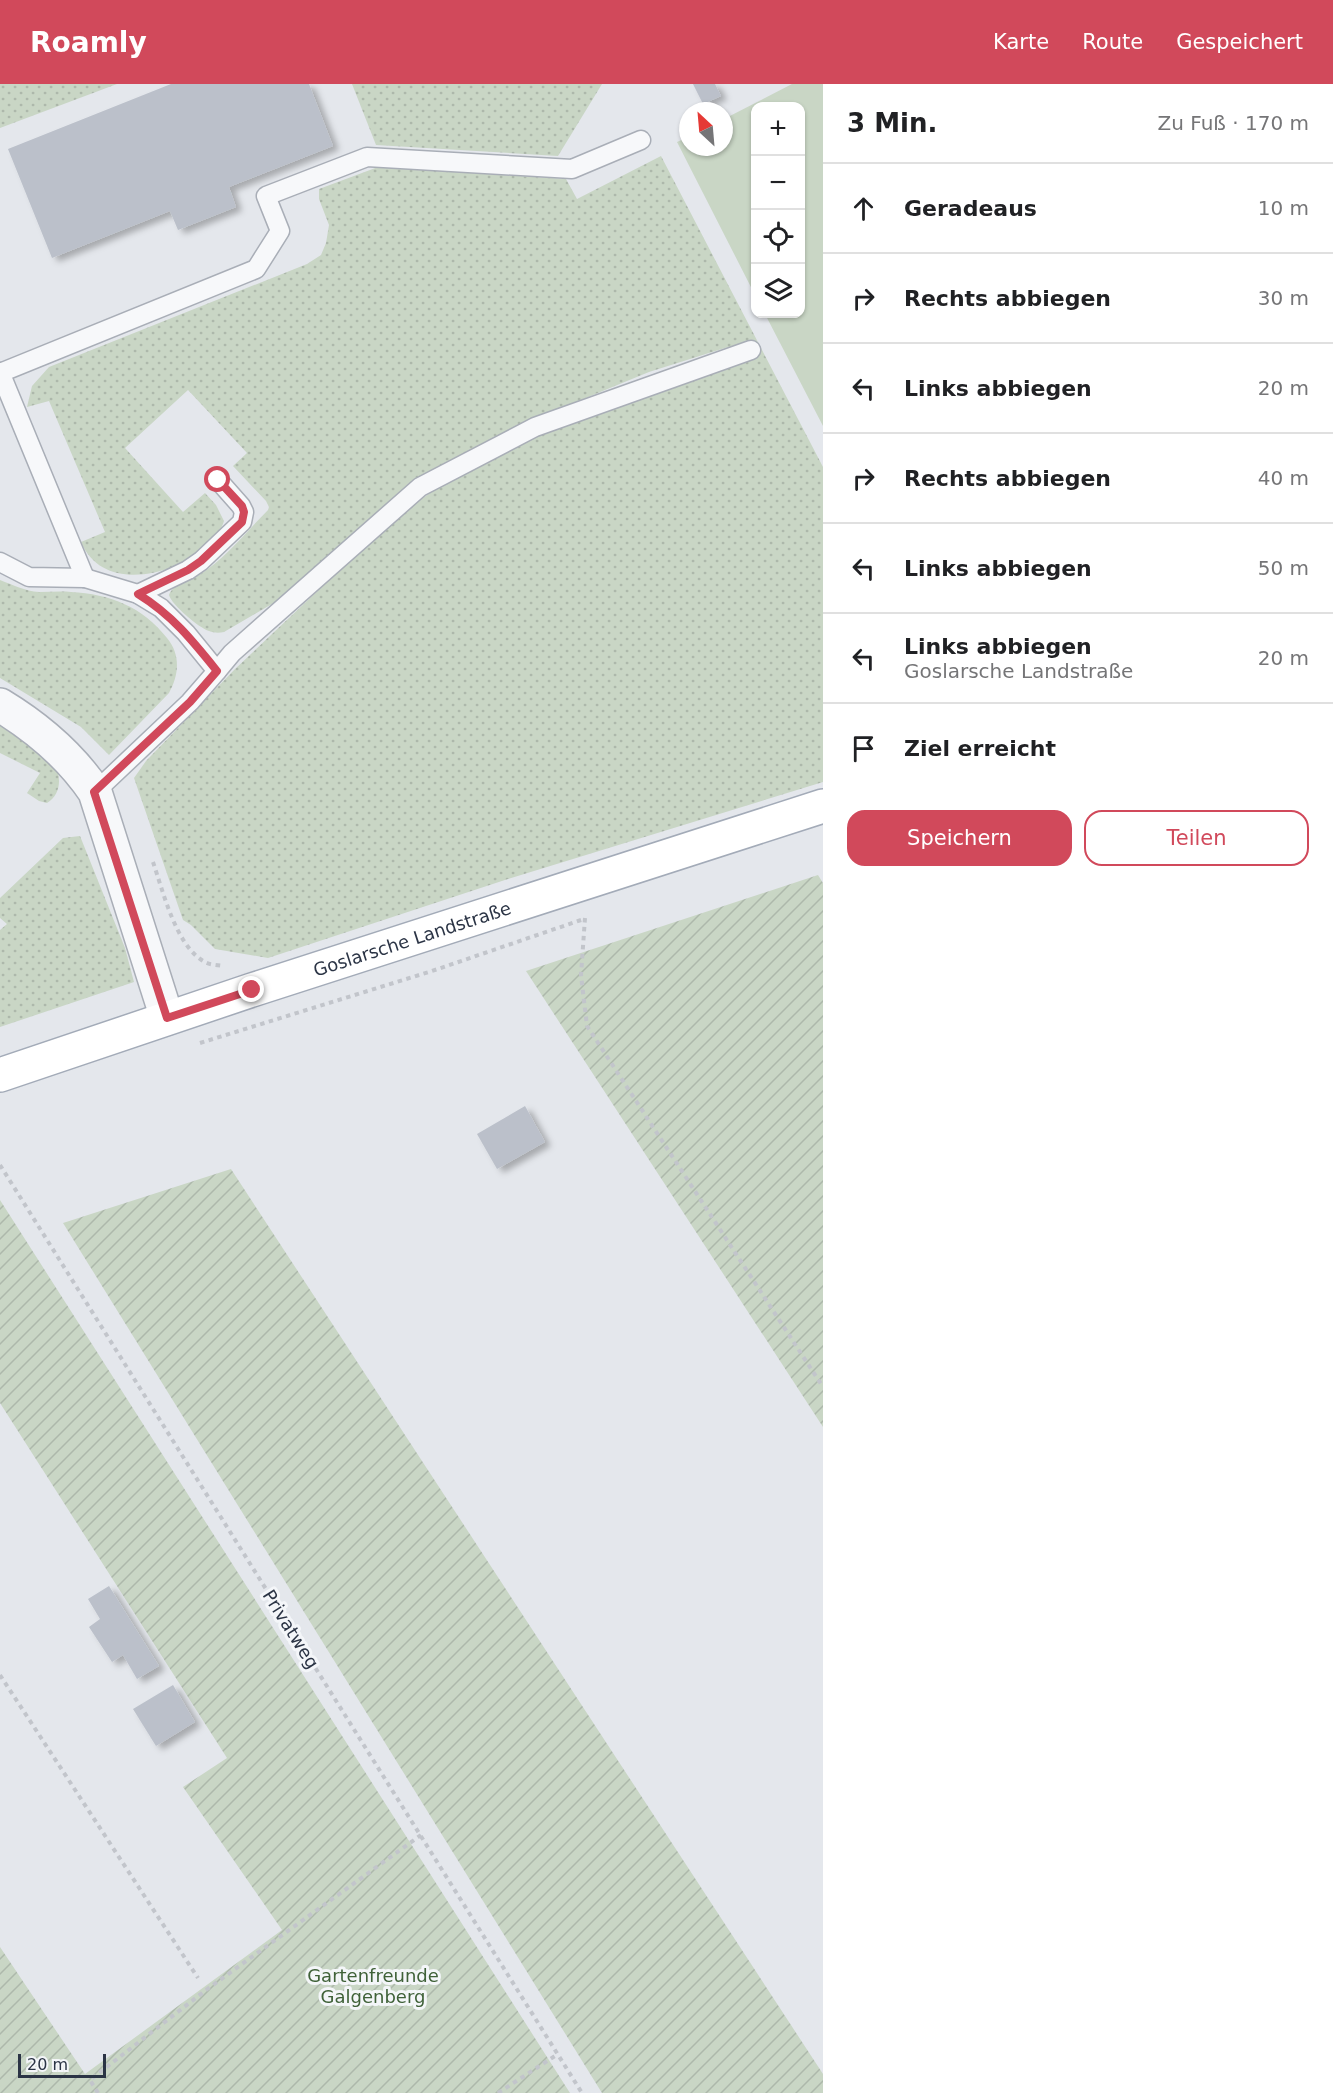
<!DOCTYPE html>
<html lang="de">
<head>
<meta charset="utf-8">
<style>
  :root { --surface:#fff; --page:#f6f6f6; --text:#202124; --muted:#757577; --line:#e0e0e0; --accent:#d1495b }
  body { margin:0; font-family:"DejaVu Sans",sans-serif; background:var(--page); color:var(--text) }
  .controls { position:absolute; right:18px; top:18px; display:grid; overflow:hidden; border-radius:12px; box-shadow:0 2px 4px #0004 }
  .controls button { width:54px; height:54px; display:grid; place-items:center; padding:0; border:0; border-bottom:2px solid var(--line); background:var(--surface); color:var(--text); font:30px sans-serif }
  .compass { position:absolute; left:679px; top:18px; width:54px; height:54px; border-radius:50%; background:var(--surface); box-shadow:0 2px 4px #0004; rotate:334deg }
  .scale { position:absolute; left:18px; bottom:15px; width:88px; box-sizing:border-box; padding-left:6px; border:3px solid #2b3445; border-top:0; font-size:16px; line-height:21px; white-space:nowrap; color:#2b3445; -webkit-text-stroke:4px #f4f6f9; paint-order:stroke }
  .stop { position:absolute; width:18px; height:18px; margin:-14px; border:4px solid #d1495b; border-radius:50%; background:#fff }
  .stop.end { background:#d1495b; border-color:#fff; box-shadow:0 2px 6px #0008 }
  .list { margin:0; padding:0; list-style:none }
  h2 { display:flex; justify-content:space-between; align-items:center; height:78px; margin:0; padding:0 24px; font-size:26px }
  h2 small { font-size:20px; font-weight:400; color:var(--muted) }
  .list li { display:grid; grid-template-columns:39px 1fr auto; gap:18px; align-items:center; box-sizing:border-box; height:90px; padding:0 24px; border-top:2px solid var(--line) }
  .list b { display:block; font-size:22px; white-space:nowrap }
  .list p { margin:0; font-size:20px; white-space:nowrap; color:var(--muted) }
  .list em { font-size:20px; font-style:normal; color:var(--muted) }
  .actions { display:flex; gap:12px; padding:18px 24px }
  .actions a { flex:1; padding:14px 0; border:2px solid var(--accent); border-radius:18px; text-align:center; font-size:21px; color:var(--accent) }
  .actions .main { background:var(--accent); color:#fff }
  .icon { flex:none; width:33px; height:33px; fill:none; stroke:currentColor; stroke-width:2; stroke-linecap:round; stroke-linejoin:round }
  .map { position:relative; flex:none; width:823px; height:2009px; overflow:hidden }
  header { display:flex; align-items:center; gap:36px; box-sizing:border-box; height:84px; padding:0 30px; background:var(--accent); color:#fff }
  header strong { font-size:28px }
  nav { display:flex; gap:33px; margin-inline-start:auto; font-size:21px }
  main { display:flex }
  aside { flex:1; background:var(--surface) }
  .map>svg:first-child { display:block }
  .grass { fill:url(#grass-dots) }
  .park { fill:#c9d6c5 }
  .garden { fill:url(#garden-furrows) }
  .building { fill:#bbc0ca; filter:url(#shadow) }
  .lines { fill:none; stroke-linecap:round; stroke-linejoin:round }
  .lane-casing { stroke:#a9aeb7; stroke-width:21 }
  .street-casing { stroke:#a9aeb7; stroke-width:36 }
  .primary-casing { stroke:#a3abb8; stroke-width:36 }
  .path { stroke:#c2c5cb; stroke-width:4; stroke-dasharray:4.5 4.5; stroke-linecap:butt }
  .lane { stroke:#f7f8fa; stroke-width:18 }
  .street { stroke:#f7f8fa; stroke-width:33 }
  .primary { stroke:#fff; stroke-width:33 }
  .route { stroke:#d1495b; stroke-width:8 }
  .labels { text-anchor:middle; dominant-baseline:central; stroke-width:6; stroke-linejoin:round; paint-order:stroke }
  .street-label { font-size:18px; fill:#2b3445; stroke:#f4f6f9 }
  .park-label { font-size:18px; fill:#3f6138; stroke:#f4f6f9 }
</style>
</head>
<body>
<header>
<strong>Roamly</strong>
<nav><a>Karte</a><a>Route</a><a>Gespeichert</a></nav>
</header>
<main>
<div class="map">
<svg width="823" height="2009" viewBox="0 0 823 2009">
  <defs>
    <pattern id="grass-dots" width="8" height="8" patternUnits="userSpaceOnUse" patternTransform="scale(1.5)"><rect width="8" height="8" fill="#c9d6c5"/><path d="M2 2h.1M6 6h.1" fill="none" stroke="#adb8ab" stroke-width="1.8" stroke-linecap="round"/></pattern>
    <pattern id="garden-furrows" width="10" height="10" patternUnits="userSpaceOnUse" patternTransform="scale(1.5)"><rect width="10" height="10" fill="#c9d6c5"/><path d="M-1 1l2-2M0 10L10 0M9 11l2-2" fill="none" stroke="#adb8ab"/></pattern>
    <filter id="shadow"><feDropShadow dx="6" dy="4" stdDeviation="3" flood-color="#0004"/></filter>
  </defs>
  <rect width="100%" height="100%" fill="#e4e7ec"/>
  <g class="grass">
    <polygon points="0,0 117,0 0,44"/>
    <polygon points="352,0 602,0 558,72 376,61"/>
    <path d="M 661,72 L 823,383 L 823,698 L 508,795 L 268,874 L 215,865 L 191,841 L 183,836 L 134,694 L 146,677 L 235,585 L 398,431 L 449,396 L 497,371 L 568,338 L 737,280 L 728,263 L 649,288 L 554,327 L 414,397 L 277,517 L 224,548 C 219,549 214,549 209,547 C 199,544 171,520 169,511 C 173,500 189,497 199,491 C 225,475 246,448 268,426 L 269,423 L 266,417 L 233,382 L 247,369 L 188,306 L 125,364 L 183,428 L 205,409 L 216,421 L 224,437 C 221,447 215,452 208,460 C 176,492 103,510 81,458 L 105,448 L 49,317 L 27,323 L 32,302 L 49,283 L 307,180 L 321,171 L 326,159 L 329,141 L 319,115 L 319,105 L 378,83 L 566,95 L 577,115 Z"/>
    <path d="M 0,496 C 13,501 25,507 39,508 C 50,508 61,507 71,508 C 110,510 143,523 167,554 C 181,571 179,591 169,609 L 109,671 L 81,643 L 0,594 Z"/>
    <path d="M 0,635 C 16,648 36,659 50,674 C 62,687 63,710 47,719 L 39,717 L 27,709 L 40,689 L 0,669 Z"/>
    <polygon points="80,752 125,864 134,898 0,943 0,846 7,840 0,834 0,814 63,754"/>
  </g>
  <polygon class="park" points="792,0 823,0 823,342 765,230 800,230 800,22 756,22 755,211 677,58 688,53 688,63 724,63 724,35"/>
  <g class="garden">
    <polygon points="818,791 823,799 823,1343 526,887"/>
    <polygon points="231,1085 823,1990 823,2009 602,2009 63,1139"/>
    <polygon points="0,1116 570,2009 0,2009 0,1863 85,1990 282,1846 183,1703 227,1674 0,1319"/>
  </g>
  <g class="building">
    <polygon points="171,0 309,0 333,62 229,103 236,123 178,146 170,127 52,174 8,65"/>
    <polygon points="693,0 715,0 721,12 703,20"/>
    <polygon points="525,1022 545,1058 497,1085 477,1050"/>
    <polygon points="109,1502 159,1582 137,1595 123,1571 112,1578 89,1543 100,1535 88,1515"/>
    <polygon points="173,1601 195,1638 156,1662 133,1625"/>
  </g>
  <g class="lines">
    <defs>
      <g id="lane">
        <polyline points="0,288 85,494"/>
        <polyline points="0,289 256,185 280,147 266,112 367,73 572,85 641,56"/>
        <polyline points="0,478 29,493 85,494 138,510 161,524 186,549 217,587 190,618 95,708"/>
        <polyline points="138,510 188,486 201,477 242,438 244,428 241,422 218,396"/>
        <polyline points="217,587 232,569 420,403 535,343 751,266"/>
      </g>
      <path id="street" d="M 0,621 C 38,644 70,671 95,708 L 167,934"/>
      <g id="primary">
        <path id="s1" d="M 0,991 L 252,906 L 823,722"/>
      </g>
    </defs>
    <use href="#lane" class="lane-casing"/>
    <use href="#street" class="street-casing"/>
    <use href="#primary" class="primary-casing"/>
    <g class="path">
      <path d="M 153,778 C 163,807 176,863 205,878 C 210,881 218,881 223,882"/>
      <polyline points="585,834 581,891 587,942 823,1303"/>
      <polyline points="200,959 432,887 584,835"/>
      <polyline points="0,1081 582,2009"/>
      <polyline points="0,1591 198,1894"/>
      <polyline points="98,2009 90,1996 206,1906 421,1751"/>
      <polyline points="498,2009 558,1970"/>
    </g>
    <use href="#lane" class="lane"/>
    <use href="#street" class="street"/>
    <use href="#primary" class="primary"/>
  </g>
  <g class="lines">
    <path class="route" d="M 218,396 L 242,422 L 244,428 L 242,438 L 201,477 L 188,486 L 138,510 C 172,531 192,556 217,587 L 190,618 L 94,708 L 167,934 L 252,906"/>
  </g>
  <g class="labels">
    <g class="street-label">
      <text stroke="none"><textPath href="#s1" startOffset="434">Goslarsche Landstraße</textPath></text>
      <text transform="translate(291 1545) rotate(58)">Privatweg</text>
    </g>
    <g class="park-label">
      <text x="373" y="1891">Gartenfreunde<tspan x="373" dy="21">Galgenberg</tspan></text>
    </g>
  </g>
</svg>
<div class="controls">
<button>+</button>
<button>−</button>
<button><svg class="icon" aria-label="locate" viewBox="0 0 24 24"><circle cx="12" cy="12" r="6"/><path d="M12 2v4M12 18v4M2 12h4M18 12h4"/></svg></button>
<button><svg class="icon" aria-label="layers" viewBox="0 0 24 24"><path d="M12 4l9 5-9 5-9-5zM3 14l9 5 9-5"/></svg></button>
</div>
<svg class="compass" viewBox="-18 -18 36 36"><path d="M0-13l5 13h-10z" fill="#e53935"/><path d="M0 13l5-13h-10z" fill="#757577"/></svg>
<div class="scale">20 m</div>
<div class="stop" style="left:218px;top:396px"></div>
<div class="stop end" style="left:252px;top:906px"></div>
</div>
<aside>
<h2>3 Min.<small>Zu Fuß · 170 m</small></h2>
<ul class="list">
<li><svg class="icon" aria-label="ahead" viewBox="0 0 24 24"><path d="M12 20V5M6 11l6-6 6 6"/></svg><div><b>Geradeaus</b></div><em>10 m</em></li>
<li><svg class="icon" aria-label="right" viewBox="0 0 24 24"><path d="M7 20v-9h11M14 6l5 5-5 5"/></svg><div><b>Rechts abbiegen</b></div><em>30 m</em></li>
<li><svg class="icon" aria-label="left" viewBox="0 0 24 24"><path d="M17 20v-9H6M10 6l-5 5 5 5"/></svg><div><b>Links abbiegen</b></div><em>20 m</em></li>
<li><svg class="icon" aria-label="right" viewBox="0 0 24 24"><path d="M7 20v-9h11M14 6l5 5-5 5"/></svg><div><b>Rechts abbiegen</b></div><em>40 m</em></li>
<li><svg class="icon" aria-label="left" viewBox="0 0 24 24"><path d="M17 20v-9H6M10 6l-5 5 5 5"/></svg><div><b>Links abbiegen</b></div><em>50 m</em></li>
<li><svg class="icon" aria-label="left" viewBox="0 0 24 24"><path d="M17 20v-9H6M10 6l-5 5 5 5"/></svg><div><b>Links abbiegen</b><p>Goslarsche Landstraße</p></div><em>20 m</em></li>
<li><svg class="icon" aria-label="arrive" viewBox="0 0 24 24"><path d="M6 21V4h12l-3 4 3 4H6"/></svg><div><b>Ziel erreicht</b></div></li>
</ul>
<div class="actions"><a class="main">Speichern</a><a>Teilen</a></div>
</aside>
</main>
</body>
</html>
